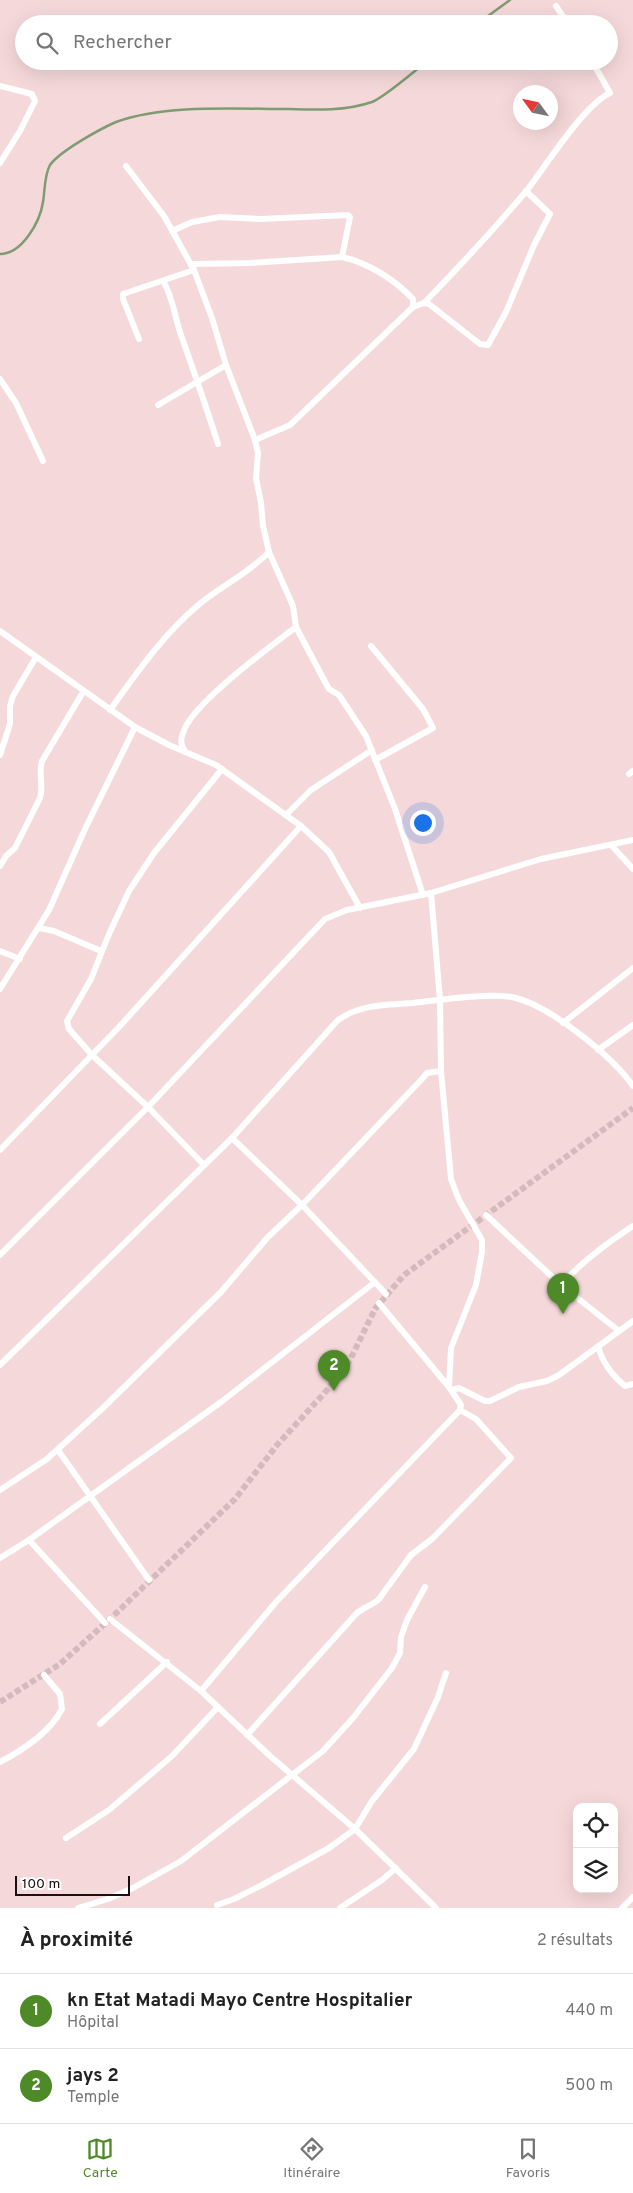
<!DOCTYPE html>
<html lang="fr">
<head>
<meta charset="utf-8">
<style>
  :root { --surface:#fff; --page:#f6f6f6; --text:#222; --muted:#767676; --line:#e0e0e0; --accent:#4e8a28 }
  body { margin:0; font-family:Overpass,sans-serif; background:var(--page); color:var(--text) }
  .controls { position:absolute; right:15px; bottom:15px; display:grid; overflow:hidden; border-radius:10px; box-shadow:0 5px 20px #0002 }
  .controls button { width:45px; height:45px; display:grid; place-items:center; padding:0; border:0; border-bottom:1px solid var(--line); background:var(--surface); color:var(--text); font:25px sans-serif }
  .compass { position:absolute; left:513px; top:85px; width:45px; height:45px; border-radius:50%; background:var(--surface); box-shadow:0 5px 20px #0002; rotate:303deg }
  .scale { position:absolute; left:15px; bottom:12px; width:115px; box-sizing:border-box; padding-left:5px; border:2px solid #1a1011; border-top:0; font-size:14px; line-height:18px; white-space:nowrap; color:#1a1011; -webkit-text-stroke:4px #fff; paint-order:stroke }
  .you { position:absolute; left:422px; top:822px; width:18px; height:18px; margin:-12px; border:4px solid #fff; border-radius:50%; background:#1a73e8; box-shadow:0 0 0 8px #1a73e833 }
  .badge { display:grid; place-items:center; width:32px; height:32px; border-radius:50%; background:var(--accent); color:#fff; font-size:16px; font-weight:700 }
  .pin { position:absolute; translate:-50% -41px; filter:drop-shadow(0 1px 2px #0008) }
  .pin::after { content:''; position:absolute; top:26px; width:18px; height:15px; background:inherit; clip-path:polygon(0 0,100% 0,50% 100%) }
  .list { margin:0; padding:0; list-style:none }
  h2 { display:flex; justify-content:space-between; align-items:center; height:65px; margin:0; padding:0 20px; font-size:21px }
  h2 small { font-size:16px; font-weight:400; color:var(--muted) }
  .list li { display:grid; grid-template-columns:32px 1fr auto; gap:15px; align-items:center; box-sizing:border-box; height:75px; padding:0 20px; border-top:1px solid var(--line) }
  .list b { display:block; font-size:19px; white-space:nowrap }
  .list p { margin:0; font-size:16px; white-space:nowrap; color:var(--muted) }
  .list em { font-size:16px; font-style:normal; color:var(--muted) }
  .icon { flex:none; width:28px; height:28px; fill:none; stroke:currentColor; stroke-width:2; stroke-linecap:round; stroke-linejoin:round }
  .map { position:relative; flex:none; width:633px; height:1908px; overflow:hidden }
  .search { position:absolute; background:var(--surface); box-shadow:0 5px 20px #0002; left:15px; right:15px; top:15px; height:55px; display:flex; align-items:center; gap:12px; box-sizing:border-box; padding:0 18px; border-radius:28px; color:var(--muted); font-size:19px }
  .sheet { height:215px; background:var(--surface) }
  nav { display:flex; justify-content:space-around; align-items:center; box-sizing:border-box; height:70px; border-top:1px solid var(--line); background:var(--surface); font-size:14px; color:var(--muted) }
  nav a { display:grid; justify-items:center; gap:2px }
  nav .on { color:var(--accent) }
  .map>svg:first-child { display:block }
  .lines { fill:none; stroke-linecap:round; stroke-linejoin:round }
  .stream { stroke:#7f9b72; stroke-width:2.5 }
  .street-tunnel { stroke:#d4babc; stroke-width:6; stroke-dasharray:6 3; stroke-linecap:butt }
  .street { stroke:#fff; stroke-width:6 }
</style>
</head>
<body>
<div class="map">
<svg width="633" height="1908" viewBox="0 0 633 1908">
  <rect width="100%" height="100%" fill="#f5d8da"/>
  <g class="lines">
    <g class="stream">
      <polyline points="477,24 510,0"/>
      <path d="M 0,254 C 22,254 40,222 43,202 C 45,191 44,176 50,165 C 60,151 100,129 116,122 C 165,104 237,109 289,109 C 317,110 346,111 372,102 C 384,97 415,71 427,61"/>
    </g>
    <polyline class="street-tunnel" points="0,1702 60,1664 110,1619 235,1499 277,1445 339,1377 351,1358 375,1309 404,1275 633,1108"/>
    <g class="street">
      <polyline points="556,6 568,24"/>
      <polyline points="0,86 32,94 35,101 20,131 0,163"/>
      <polyline points="126,166 164,216 194,270 212,318 226,365 255,440 258,453 256,478 261,503 263,526 269,552 293,606 296,627 324,680 329,689 339,695 366,736 395,809 423,895"/>
      <polyline points="172,231 192,222 220,217 260,219 348,215 350,217 342,257"/>
      <path d="M 191,264 L 250,263 L 342,257 C 369,263 395,280 413,299 L 413,307"/>
      <path d="M 163,281 C 173,297 174,314 180,332 C 193,369 206,406 218,444"/>
      <path d="M 424,303 C 460,266 495,228 528,189 C 547,164 584,105 610,93 L 592,61"/>
      <polyline points="139,339 123,299 123,294 194,270"/>
      <polyline points="0,379 16,403 43,461"/>
      <polyline points="158,405 226,365"/>
      <polyline points="255,440 290,425 413,307 424,303 429,304 480,344 488,345 506,312 534,245 550,214 526,191"/>
      <polyline points="0,631 135,727 169,745 216,765 301,826 329,852 360,908"/>
      <polyline points="371,646 423,709 433,728 375,760"/>
      <path d="M 110,710 C 136,674 162,636 196,607 C 219,587 248,574 269,552"/>
      <path d="M 185,752 C 181,745 180,740 183,733 C 191,704 270,647 296,627"/>
      <polyline points="0,755 10,724 10,706 13,696 36,657"/>
      <polyline points="629,774 633,771"/>
      <polyline points="286,815 311,790 372,750"/>
      <polyline points="611,845 633,869"/>
      <path d="M 0,866 L 6,856 L 15,848 L 40,798 C 44,786 38,774 42,761 L 83,692"/>
      <polyline points="431,893 440,1000 441,1071 451,1179 459,1200 482,1240 482,1252 476,1285 451,1348 449,1387"/>
      <polyline points="39,928 54,931 101,951"/>
      <polyline points="0,951 20,959"/>
      <polyline points="0,989 49,910 85,829 135,727"/>
      <polyline points="563,1023 633,968"/>
      <polyline points="598,1050 633,1025"/>
      <polyline points="232,1138 302,1205 386,1294"/>
      <polyline points="0,1150 120,1026 301,826"/>
      <polyline points="204,1165 148,1107 92,1055 69,1029 67,1021 91,979 109,934 129,891 154,853 222,769"/>
      <polyline points="486,1215 561,1285 619,1331"/>
      <polyline points="0,1255 148,1107 325,919 347,910 431,893 541,859 633,840"/>
      <path d="M 561,1285 C 582,1261 607,1243 633,1226"/>
      <path d="M 598,1346 C 602,1362 613,1376 625,1386 L 633,1384"/>
      <path d="M 0,1365 L 232,1138 L 337,1021 C 359,1004 387,1005 413,1003 C 439,1000 487,993 512,997 C 548,1004 612,1056 633,1086"/>
      <polyline points="452,1390 459,1388 485,1401 490,1401 519,1387 547,1381 559,1375 633,1321"/>
      <polyline points="58,1450 149,1580"/>
      <polyline points="0,1490 47,1459 104,1407 221,1292 268,1237 302,1205 421,1080 427,1073 441,1071"/>
      <polyline points="29,1540 105,1623"/>
      <polyline points="0,1558 29,1540 221,1402 375,1282"/>
      <polyline points="110,1619 201,1691 270,1756 355,1829 436,1908"/>
      <polyline points="201,1691 276,1602 460,1410 461,1405 449,1387 379,1303"/>
      <polyline points="100,1724 167,1662"/>
      <path d="M 247,1735 L 356,1614 C 363,1607 372,1606 379,1599 L 411,1555 L 432,1539 L 511,1458 L 476,1419 L 460,1410"/>
      <path d="M 0,1762 C 23,1750 50,1732 62,1709 L 60,1694 L 44,1675"/>
      <polyline points="66,1838 109,1810 172,1756 218,1707"/>
      <polyline points="217,1905 234,1899 262,1885 329,1848 355,1829 372,1801 414,1749 438,1697 446,1673"/>
      <polyline points="78,1908 108,1899 133,1888 181,1861 323,1751 353,1718 392,1668 400,1653 401,1637 407,1620 425,1587"/>
      <polyline points="340,1908 382,1880 396,1868"/>
      <polyline points="622,1908 633,1897"/>
    </g>
  </g>
</svg>
<div class="controls">
<button><svg class="icon" aria-label="locate" viewBox="0 0 24 24"><circle cx="12" cy="12" r="6"/><path d="M12 2v4M12 18v4M2 12h4M18 12h4"/></svg></button>
<button><svg class="icon" aria-label="layers" viewBox="0 0 24 24"><path d="M12 4l9 5-9 5-9-5zM3 14l9 5 9-5"/></svg></button>
</div>
<svg class="compass" viewBox="-18 -18 36 36"><path d="M0-13l5 13h-10z" fill="#e53935"/><path d="M0 13l5-13h-10z" fill="#767676"/></svg>
<div class="scale">100 m</div>
<div class="you"></div>
<div class="pin badge" style="left:563px;top:1314px">1</div>
<div class="pin badge" style="left:334px;top:1391px">2</div>
<div class="search"><svg class="icon" aria-label="search" viewBox="0 0 24 24"><circle cx="10" cy="10" r="6"/><path d="M15 15l6 6"/></svg>Rechercher</div>
</div>
<section class="sheet">
<h2>À proximité<small>2 résultats</small></h2>
<ul class="list">
<li><span class="badge">1</span><div><b>kn Etat Matadi Mayo Centre Hospitalier</b><p>Hôpital</p></div><em>440 m</em></li>
<li><span class="badge">2</span><div><b>jays 2</b><p>Temple</p></div><em>500 m</em></li>
</ul>
</section>
<nav>
<a class="on"><svg class="icon" aria-label="map" viewBox="0 0 24 24"><path d="M3 6l6-2 6 2 6-2v14l-6 2-6-2-6 2zM9 4v14M15 6v14"/></svg>Carte</a>
<a><svg class="icon" aria-label="directions" viewBox="0 0 24 24"><path d="M12 3l9 9-9 9-9-9zM9 14v-3h6M13 9l2 2-2 2"/></svg>Itinéraire</a>
<a><svg class="icon" aria-label="saved" viewBox="0 0 24 24"><path d="M7 4h10v16l-5-4-5 4z"/></svg>Favoris</a>
</nav>
</body>
</html>
